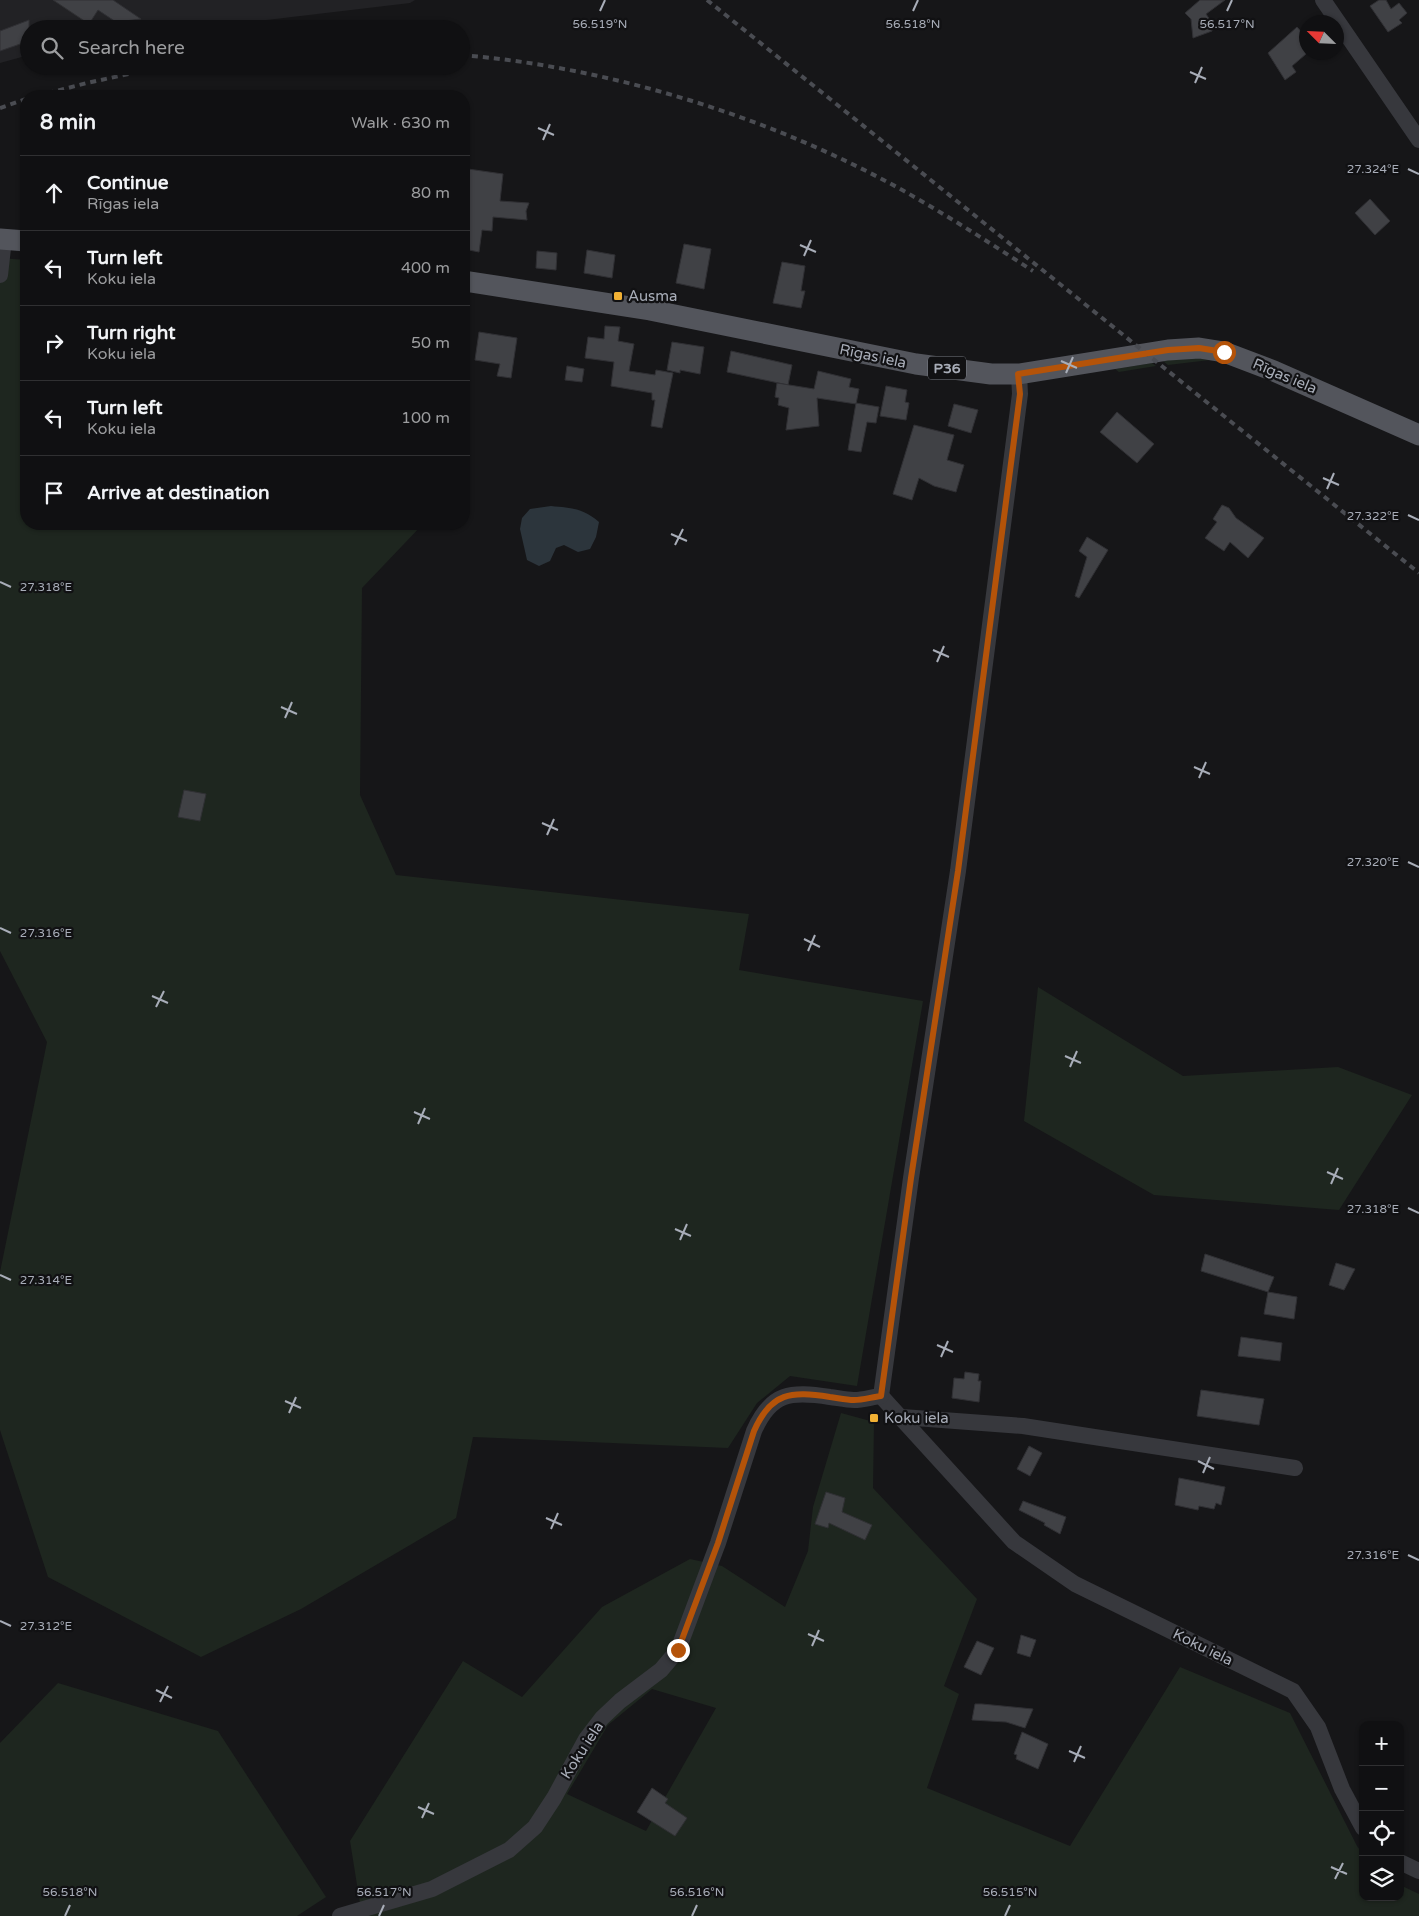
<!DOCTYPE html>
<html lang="en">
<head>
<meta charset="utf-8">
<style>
  :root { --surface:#101012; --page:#1e1e20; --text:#f1f3f6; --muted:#9c9d9f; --line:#303032 }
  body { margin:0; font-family:"Varela Round",sans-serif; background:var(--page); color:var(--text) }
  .controls { position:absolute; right:15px; bottom:15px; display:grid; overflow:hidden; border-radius:10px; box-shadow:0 1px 4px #0004 }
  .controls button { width:45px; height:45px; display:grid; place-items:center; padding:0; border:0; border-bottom:1px solid var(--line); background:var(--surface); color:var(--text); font:25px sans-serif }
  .compass { position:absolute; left:1299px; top:15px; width:45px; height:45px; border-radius:50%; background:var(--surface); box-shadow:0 1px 4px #0004; rotate:294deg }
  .stop { position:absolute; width:15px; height:15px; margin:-11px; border:4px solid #b45309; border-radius:50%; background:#fff }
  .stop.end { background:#b45309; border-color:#fff; box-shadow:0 1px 5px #0008 }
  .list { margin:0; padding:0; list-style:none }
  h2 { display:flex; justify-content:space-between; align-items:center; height:65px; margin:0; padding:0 20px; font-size:21px }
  h2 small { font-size:16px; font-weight:400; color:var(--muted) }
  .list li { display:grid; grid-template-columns:32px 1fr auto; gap:15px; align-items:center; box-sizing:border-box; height:75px; padding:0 20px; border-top:1px solid var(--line) }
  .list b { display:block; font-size:19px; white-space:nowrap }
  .list p { margin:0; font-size:16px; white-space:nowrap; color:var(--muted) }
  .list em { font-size:16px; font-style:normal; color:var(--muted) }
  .icon { flex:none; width:28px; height:28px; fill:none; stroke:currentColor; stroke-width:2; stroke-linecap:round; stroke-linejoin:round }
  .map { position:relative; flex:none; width:1419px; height:1916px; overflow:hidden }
  .search { position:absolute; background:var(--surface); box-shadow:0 1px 4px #0004; left:20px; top:20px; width:450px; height:55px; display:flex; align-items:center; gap:12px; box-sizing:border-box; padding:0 18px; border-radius:28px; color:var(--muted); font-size:19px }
  .panel { position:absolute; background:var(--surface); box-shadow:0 1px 4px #0004; left:20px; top:90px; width:450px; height:440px; border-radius:20px }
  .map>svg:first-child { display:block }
  .built { fill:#222225 }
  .green { fill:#1e261f; fill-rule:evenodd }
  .water { fill:#2c353c }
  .building { fill:#404145; stroke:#303034 }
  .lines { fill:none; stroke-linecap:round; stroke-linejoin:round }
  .minor { stroke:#37383d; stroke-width:16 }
  .major { stroke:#53555c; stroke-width:21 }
  .rail { stroke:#4a4c52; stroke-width:4; stroke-dasharray:6 5; stroke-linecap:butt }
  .route { stroke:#b45309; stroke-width:6 }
  .ticks { fill:none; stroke:#a8adb8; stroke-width:2 }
  .poi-dot { fill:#f2b134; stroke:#111113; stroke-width:2 }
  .labels { text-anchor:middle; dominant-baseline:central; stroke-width:4.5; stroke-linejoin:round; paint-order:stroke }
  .shield { fill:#111113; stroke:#7b7e86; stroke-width:1 }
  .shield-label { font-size:14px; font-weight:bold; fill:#a8adb8 }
  .poi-label { font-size:15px; fill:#a8adb8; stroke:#111113; text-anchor:start }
  .street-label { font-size:15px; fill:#a8adb8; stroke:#111113 }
  .ticks-label { font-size:12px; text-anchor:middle; fill:#a8adb8; stroke:#111113; stroke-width:4.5; stroke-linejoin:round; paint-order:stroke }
</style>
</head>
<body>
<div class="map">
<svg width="1419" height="1916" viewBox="0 0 1419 1916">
  <rect width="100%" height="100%" fill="#161618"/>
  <polygon class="built" points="0,0 415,0 410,3 191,29 29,29 29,55 0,63"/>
  <g class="green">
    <polygon points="0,258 26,260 26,524 423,524 362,588 360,795 396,875 749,914 739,970 923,1001 857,1386 790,1376 757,1403 728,1448 473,1437 456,1518 301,1609 201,1657 48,1577 0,1430 0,1272 47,1042 0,951"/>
    <polygon points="1188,357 1210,360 1168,365 1163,361"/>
    <polygon points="1152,363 1156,366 1119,372 1115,369"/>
    <polygon points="1038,987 1183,1076 1338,1067 1412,1095 1339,1210 1154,1195 1024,1121"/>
    <path d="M 841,1413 L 874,1422 L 873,1488 L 977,1599 L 944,1686 L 959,1694 L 927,1788 L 1070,1846 L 1180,1667 L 1290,1713 L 1357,1846 L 1363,1854 L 1363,1897 L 1400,1897 L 1400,1885 L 1419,1894 L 1419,1916 L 362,1916 L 350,1841 L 463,1661 L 522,1697 L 602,1607 L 690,1559 L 722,1566 L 785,1607 L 808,1551 L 813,1507 ZM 652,1689 L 716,1708 L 646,1831 L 567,1794 L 608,1725 Z"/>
    <polygon points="58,1683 218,1731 326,1897 297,1916 0,1916 0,1743"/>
  </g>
  <path class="water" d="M 551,506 C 571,508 583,508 599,522 L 596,537 L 590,549 L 578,552 L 564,545 L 556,548 L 550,561 L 539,566 L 527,560 L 520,529 L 522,518 L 530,509 Z"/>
  <g class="building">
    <polygon points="53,0 113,0 141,19 116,22 98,10 89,24"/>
    <polygon points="1200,0 1225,0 1206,14 1212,23 1212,31 1193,38 1191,19 1185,13"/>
    <polygon points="1379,0 1386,0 1391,9 1399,3 1407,13 1399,20 1402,23 1388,32 1370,6"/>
    <polygon points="29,20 29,41 0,51 0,31"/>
    <polygon points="1297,27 1306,37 1306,54 1292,66 1296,72 1285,80 1268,53"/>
    <polygon points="468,169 503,174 500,201 529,203 526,211 527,220 493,217 492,231 482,230 479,252 464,249 466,220 464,219 464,190"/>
    <polygon points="1370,199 1390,221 1375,235 1355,213"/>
    <polygon points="684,244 711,249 704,289 676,283"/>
    <polygon points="587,250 615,255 612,278 584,273"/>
    <polygon points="537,251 557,253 556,270 536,268"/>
    <polygon points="782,262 805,266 801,291 805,291 801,308 773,303"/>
    <polygon points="605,326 620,327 618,341 634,344 629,371 655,375 656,370 673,373 662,428 651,426 655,400 652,400 652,393 611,386 614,362 585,358 588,337 604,339"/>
    <polygon points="479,332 517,338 511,378 497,376 500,364 475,360"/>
    <polygon points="672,342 704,347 700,374 680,370 680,373 667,370"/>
    <polygon points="731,351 792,365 788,385 727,372"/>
    <polygon points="567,366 584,369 582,382 565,380"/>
    <polygon points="818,371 851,379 849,387 859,389 856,404 817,398 819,426 786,430 789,408 778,405 779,398 775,397 777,383 814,389"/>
    <polygon points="886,386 907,390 905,402 909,403 906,420 880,416"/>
    <polygon points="856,403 879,407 876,423 867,422 861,452 848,450"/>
    <polygon points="954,404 978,410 971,433 948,426"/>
    <polygon points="1117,412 1154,444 1137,463 1100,432"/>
    <polygon points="914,425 954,435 947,460 964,465 956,492 934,486 919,478 912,500 893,494"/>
    <polygon points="1222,505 1229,508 1236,518 1264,538 1248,558 1230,542 1224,551 1205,538 1217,522 1213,519"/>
    <polygon points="1087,537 1108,550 1079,598 1075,596 1087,557 1079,551"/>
    <polygon points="184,790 206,794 200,821 178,817"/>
    <polygon points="1205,1254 1274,1277 1268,1292 1201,1271"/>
    <polygon points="1336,1263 1355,1269 1344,1290 1329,1285"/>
    <polygon points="1268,1292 1297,1297 1294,1319 1264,1314"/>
    <polygon points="1241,1337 1282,1343 1280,1361 1238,1356"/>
    <polygon points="965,1372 979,1374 978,1381 981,1381 979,1402 952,1398 954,1378 964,1379"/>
    <polygon points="1201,1390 1264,1399 1259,1425 1197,1416"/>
    <polygon points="1029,1446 1042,1453 1030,1476 1017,1469"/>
    <polygon points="1179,1478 1225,1487 1221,1505 1216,1503 1214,1509 1199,1506 1198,1510 1175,1505"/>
    <polygon points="826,1492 845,1498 842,1512 872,1525 865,1540 829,1523 828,1528 815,1524"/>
    <polygon points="1023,1501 1066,1517 1060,1534 1044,1525 1045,1523 1019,1510"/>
    <polygon points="1021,1635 1036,1640 1030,1657 1017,1653"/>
    <polygon points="977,1641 994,1648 981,1675 964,1667"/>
    <polygon points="975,1704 982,1704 1033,1709 1025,1728 1006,1722 972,1720"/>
    <polygon points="1022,1732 1048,1744 1038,1769 1016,1759 1017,1755 1014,1754"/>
    <polygon points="652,1788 668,1799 665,1803 687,1818 675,1836 637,1812"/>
  </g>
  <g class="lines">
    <g class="minor">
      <polyline points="1323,0 1419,140"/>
      <polyline points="0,275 4,239"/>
      <polyline points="881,1396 911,1178 958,871 1020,394 1019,374"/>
      <polyline points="881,1396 1014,1542 1075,1584 1293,1691 1318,1727 1342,1789 1363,1828"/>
      <polyline points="902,1417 1023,1426 1295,1468"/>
      <polyline points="1400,1862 1419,1871"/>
      <path d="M 340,1916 L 432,1889 L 509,1850 L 535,1827 L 554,1798 L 586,1739 L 602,1718 L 620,1701 L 661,1670 L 678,1650 L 718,1543 L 754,1431 C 771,1392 791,1391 830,1397 C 838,1398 846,1400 854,1400 C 863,1400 872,1397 881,1396"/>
    </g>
    <g class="major">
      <polyline points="0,239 26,241"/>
      <polyline points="464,281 650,310 916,364 991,374 1019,374 1168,350 1199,348 1224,352 1274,371 1419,435"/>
    </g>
    <g class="rail">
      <polyline points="707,0 1419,573"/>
      <path d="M 461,55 C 610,67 773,118 904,191 C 948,216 990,243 1033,271"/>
      <polyline points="37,96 87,83 165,66"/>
      <polyline points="0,108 26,99"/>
    </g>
  </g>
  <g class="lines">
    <path class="route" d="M 678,1650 L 718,1543 L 754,1431 C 771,1392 791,1391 830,1397 C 838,1398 846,1400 854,1400 C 863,1400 872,1397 881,1396 L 911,1178 L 958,871 L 1020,394 L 1018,374 L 1168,350 L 1199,348 L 1224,352"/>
  </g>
  <path class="ticks" d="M 600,11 L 605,0M 913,11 L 918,0M 1227,11 L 1232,0M 1190,72 L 1206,79M 1195,83 L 1202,67M 538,128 L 554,135M 543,140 L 550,124M 1408,169 L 1419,174M 800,245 L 816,252M 804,256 L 811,240M 1061,361 L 1077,368M 1066,373 L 1073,357M 1323,478 L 1339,485M 1327,489 L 1334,473M 1408,515 L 1419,520M 671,534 L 687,541M 675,545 L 683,529M 0,582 L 11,587M 933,650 L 949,657M 937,662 L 944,646M 281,707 L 297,714M 285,718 L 292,702M 1194,767 L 1210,774M 1199,778 L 1206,762M 542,823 L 558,830M 547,835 L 554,819M 1408,862 L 1419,867M 0,928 L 11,933M 804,939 L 820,947M 808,951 L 815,935M 152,996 L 168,1003M 156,1007 L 164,991M 1065,1056 L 1081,1063M 1070,1067 L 1077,1051M 414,1112 L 430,1119M 418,1124 L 425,1108M 1327,1172 L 1343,1179M 1331,1184 L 1338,1168M 1408,1208 L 1419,1213M 675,1229 L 691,1236M 680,1240 L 687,1224M 0,1275 L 11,1280M 937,1345 L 953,1352M 941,1357 L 948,1341M 285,1401 L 301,1408M 289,1413 L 296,1397M 1198,1461 L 1214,1469M 1203,1473 L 1210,1457M 546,1518 L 562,1525M 551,1529 L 558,1513M 1408,1555 L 1419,1560M 0,1621 L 11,1626M 808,1634 L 824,1641M 812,1646 L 819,1630M 156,1690 L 172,1698M 160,1702 L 168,1686M 1069,1751 L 1085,1758M 1074,1762 L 1081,1746M 418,1807 L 434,1814M 422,1818 L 429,1803M 1331,1867 L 1347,1874M 1335,1879 L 1343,1863M 65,1916 L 70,1905M 379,1916 L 384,1905M 692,1916 L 697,1905M 1005,1916 L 1010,1905"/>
  <g class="poi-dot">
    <rect x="613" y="291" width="10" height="10" rx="2.5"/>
    <rect x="869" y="1413" width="10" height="10" rx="2.5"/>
  </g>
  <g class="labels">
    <rect class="shield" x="928" y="356.5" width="38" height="23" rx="4"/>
    <g class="shield-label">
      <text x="947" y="368">P36</text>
    </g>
    <g class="poi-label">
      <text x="628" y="296">Ausma</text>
      <text x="884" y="1418">Koku iela</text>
    </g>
    <g class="street-label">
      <text transform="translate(873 356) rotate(12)">Rīgas iela</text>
      <text transform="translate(1285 376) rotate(23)">Rīgas iela</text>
      <text transform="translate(1203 1647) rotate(26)">Koku iela</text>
      <text transform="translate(582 1750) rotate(-57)">Koku iela</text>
    </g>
  </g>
  <g class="ticks-label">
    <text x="600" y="28">56.519°N</text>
    <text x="913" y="28">56.518°N</text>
    <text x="1227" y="28">56.517°N</text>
    <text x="1373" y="173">27.324°E</text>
    <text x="1373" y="520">27.322°E</text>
    <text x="46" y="591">27.318°E</text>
    <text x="1373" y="866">27.320°E</text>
    <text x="46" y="937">27.316°E</text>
    <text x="1373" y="1213">27.318°E</text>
    <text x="46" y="1284">27.314°E</text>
    <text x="1373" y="1559">27.316°E</text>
    <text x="46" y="1630">27.312°E</text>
    <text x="70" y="1896">56.518°N</text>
    <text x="384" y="1896">56.517°N</text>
    <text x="697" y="1896">56.516°N</text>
    <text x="1010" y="1896">56.515°N</text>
  </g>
</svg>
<div class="controls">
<button>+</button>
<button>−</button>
<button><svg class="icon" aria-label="locate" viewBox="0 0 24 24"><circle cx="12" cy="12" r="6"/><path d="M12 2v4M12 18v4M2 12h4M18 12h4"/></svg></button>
<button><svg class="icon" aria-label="layers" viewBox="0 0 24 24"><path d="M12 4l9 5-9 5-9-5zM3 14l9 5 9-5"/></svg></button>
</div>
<svg class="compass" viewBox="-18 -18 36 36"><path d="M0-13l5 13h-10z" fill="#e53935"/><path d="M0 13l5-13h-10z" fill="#9c9d9f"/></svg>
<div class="stop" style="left:1224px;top:352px"></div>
<div class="stop end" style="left:678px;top:1650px"></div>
<div class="search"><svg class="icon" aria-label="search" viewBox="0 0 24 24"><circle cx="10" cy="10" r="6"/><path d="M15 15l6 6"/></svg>Search here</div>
<section class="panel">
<h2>8 min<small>Walk · 630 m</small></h2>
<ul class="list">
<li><svg class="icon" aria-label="ahead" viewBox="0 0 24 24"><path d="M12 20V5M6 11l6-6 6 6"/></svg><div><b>Continue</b><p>Rīgas iela</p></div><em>80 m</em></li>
<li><svg class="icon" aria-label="left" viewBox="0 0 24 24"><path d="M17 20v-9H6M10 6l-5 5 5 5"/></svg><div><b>Turn left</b><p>Koku iela</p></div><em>400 m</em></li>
<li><svg class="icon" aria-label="right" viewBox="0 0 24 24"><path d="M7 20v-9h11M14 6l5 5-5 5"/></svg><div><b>Turn right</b><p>Koku iela</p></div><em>50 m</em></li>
<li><svg class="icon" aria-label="left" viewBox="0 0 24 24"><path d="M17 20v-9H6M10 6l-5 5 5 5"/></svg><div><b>Turn left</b><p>Koku iela</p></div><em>100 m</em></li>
<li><svg class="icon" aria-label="arrive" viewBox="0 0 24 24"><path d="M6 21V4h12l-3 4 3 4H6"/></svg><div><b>Arrive at destination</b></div></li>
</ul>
</section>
</div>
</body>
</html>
